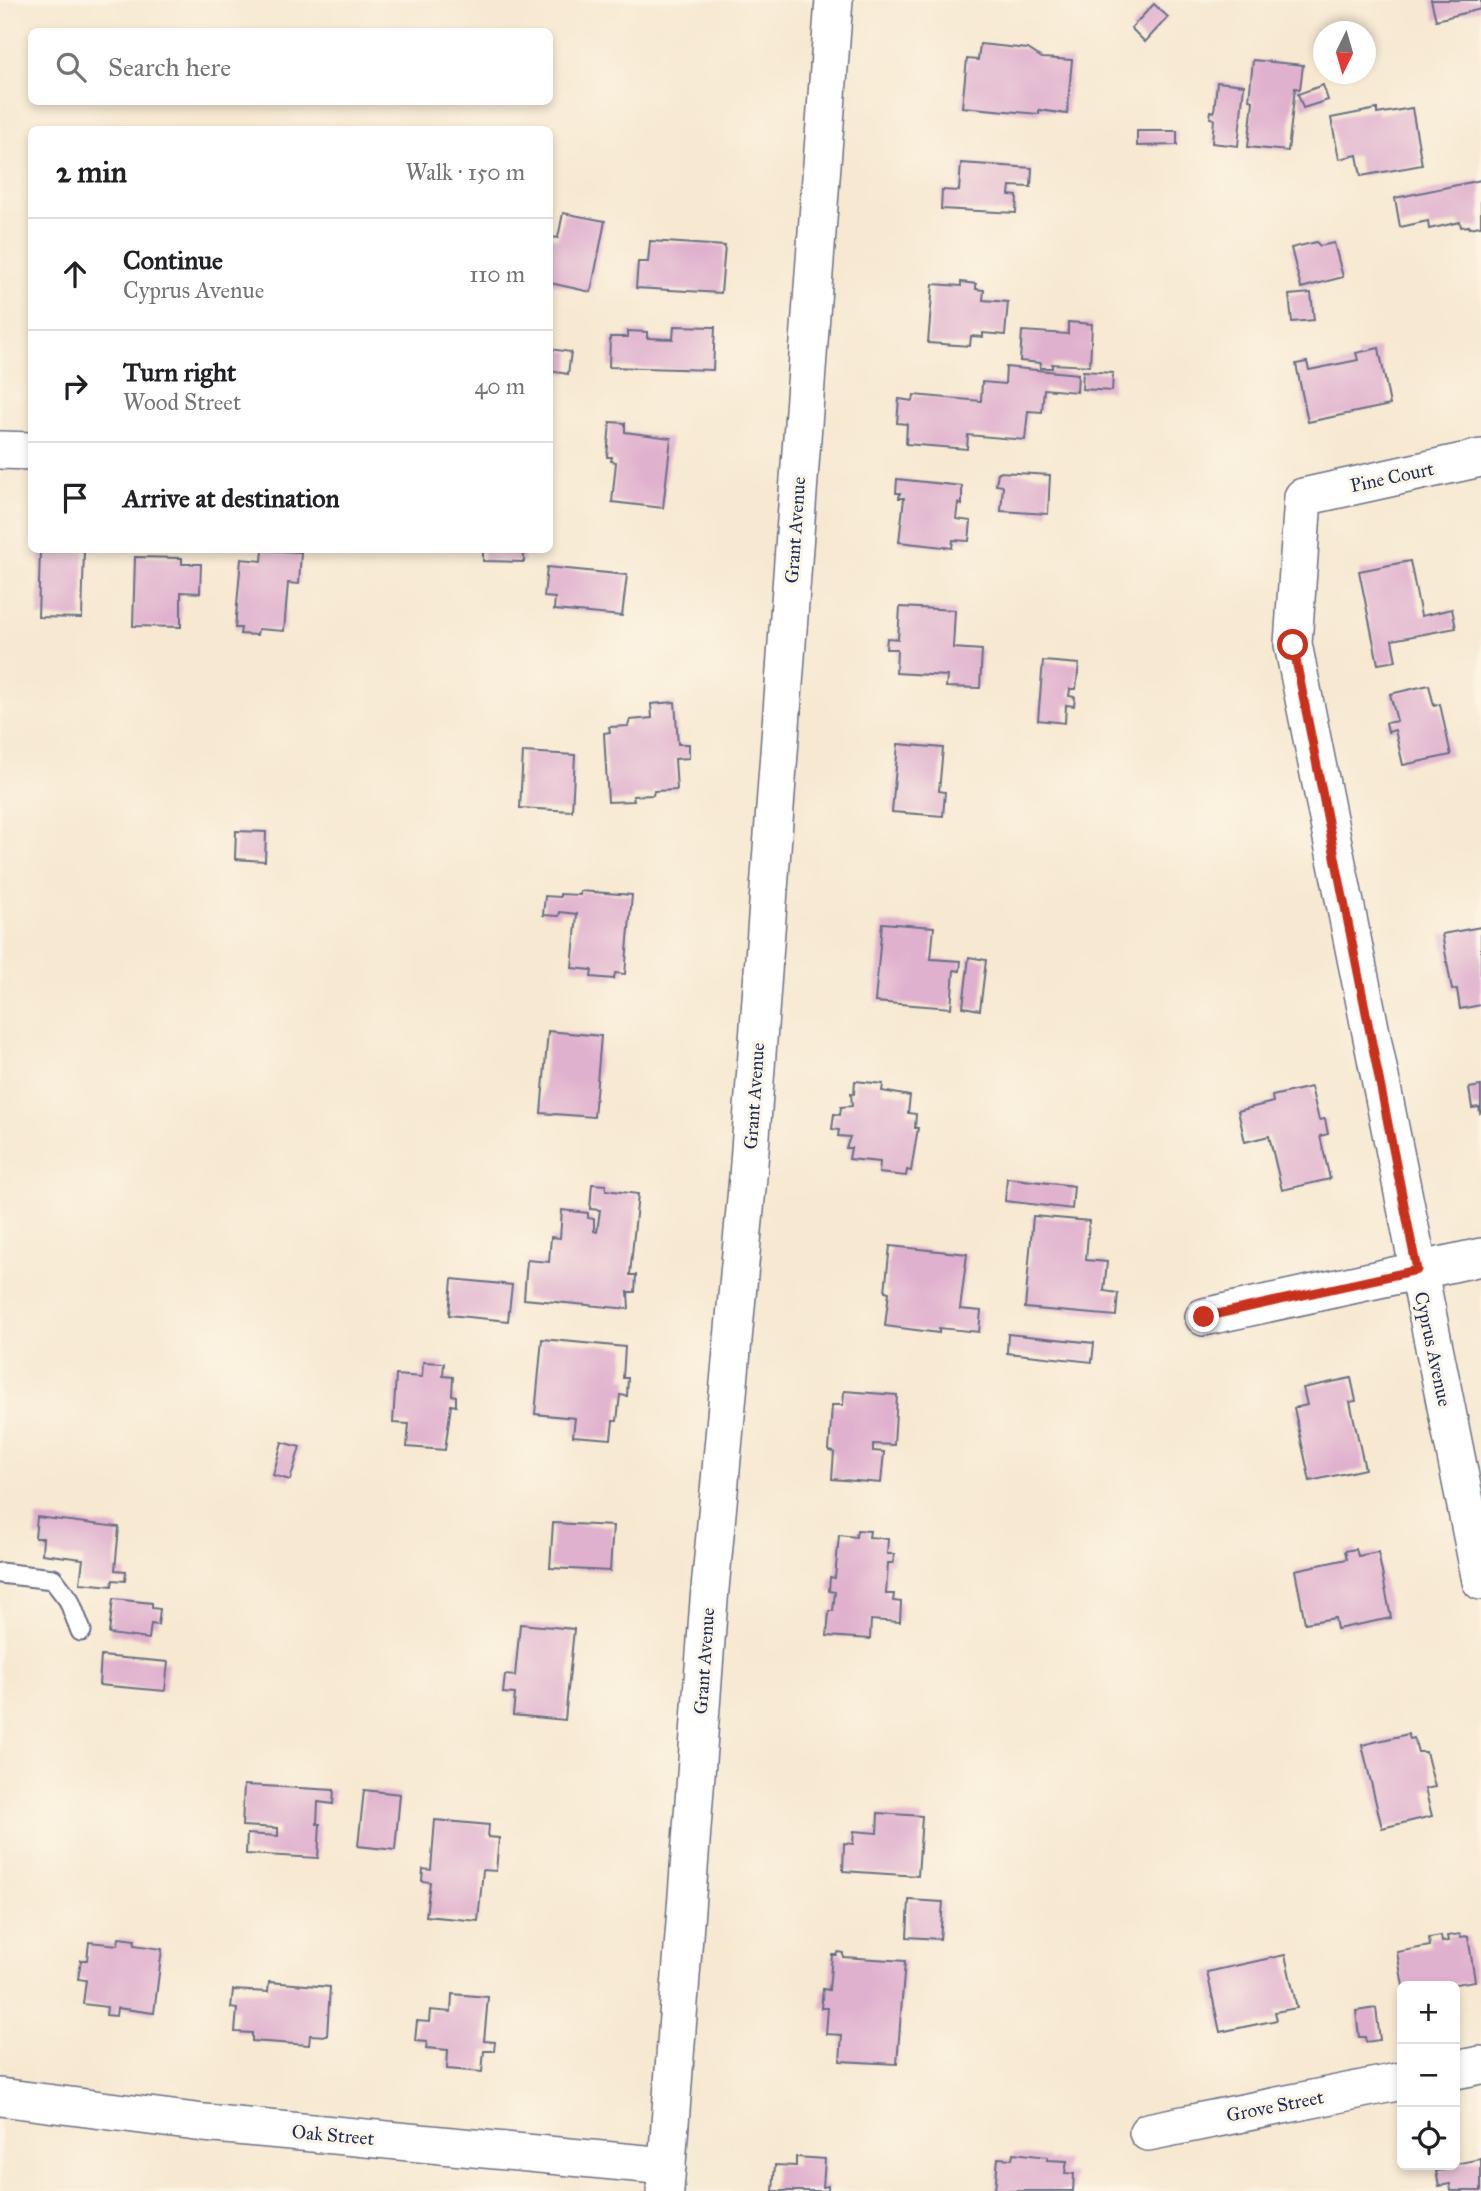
<!DOCTYPE html>
<html lang="en">
<head>
<meta charset="utf-8">
<style>
  :root { --surface:#fff; --page:#f2f2f2; --text:#202124; --muted:#757577; --line:#e0e0e0 }
  body { margin:0; font-family:"IM FELL Great Primer",serif; background:var(--page); color:var(--text) }
  .controls { position:absolute; right:21px; bottom:21px; display:grid; overflow:hidden; border-radius:10px; box-shadow:0 4px 10px #0003 }
  .controls button { width:63px; height:63px; display:grid; place-items:center; padding:0; border:0; border-bottom:2px solid var(--line); background:var(--surface); color:var(--text); font:35px sans-serif }
  .compass { position:absolute; left:1313px; top:21px; width:63px; height:63px; border-radius:50%; background:var(--surface); box-shadow:0 4px 10px #0003; rotate:185deg }
  .stop { position:absolute; width:21px; height:21px; margin:-16px; border:5px solid #c8321e; border-radius:50%; background:#fff }
  .stop.end { background:#c8321e; border-color:#fff; box-shadow:0 2px 7px #0008 }
  .list { margin:0; padding:0; list-style:none }
  h2 { display:flex; justify-content:space-between; align-items:center; height:91px; margin:0; padding:0 28px; font-size:30px }
  h2 small { font-size:23px; font-weight:400; color:var(--muted) }
  .list li { display:grid; grid-template-columns:46px 1fr auto; gap:21px; align-items:center; box-sizing:border-box; height:112px; padding:0 28px; border-top:2px solid var(--line) }
  .list b { display:block; font-size:26px; white-space:nowrap }
  .list p { margin:0; font-size:23px; white-space:nowrap; color:var(--muted) }
  .list em { font-size:23px; font-style:normal; color:var(--muted) }
  .icon { flex:none; width:38px; height:38px; fill:none; stroke:currentColor; stroke-width:2; stroke-linecap:round; stroke-linejoin:round }
  .map { position:relative; flex:none; width:1481px; height:2191px; overflow:hidden }
  .search { position:absolute; background:var(--surface); box-shadow:0 4px 10px #0003; left:28px; top:28px; width:525px; height:77px; display:flex; align-items:center; gap:18px; box-sizing:border-box; padding:0 24px; border-radius:10px; color:var(--muted); font-size:26px }
  .panel { position:absolute; background:var(--surface); box-shadow:0 4px 10px #0003; left:28px; top:126px; width:525px; height:427px; border-radius:10px }
  .map>svg:first-child { display:block }
  .building { fill:#e0b1ce }
  .lines { fill:none; stroke-linecap:round; stroke-linejoin:round }
  .service-casing { stroke:#687086; stroke-width:23 }
  .minor-casing { stroke:#687086; stroke-width:40 }
  .service { stroke:#fff; stroke-width:19 }
  .minor { stroke:#fff; stroke-width:37 }
  .route { stroke:#c8321e; stroke-width:9 }
  .labels { text-anchor:middle; dominant-baseline:central; stroke-width:6; stroke-linejoin:round; paint-order:stroke }
  .street-label { font-size:19px; fill:#1b2f5e; stroke:#fcf5e5 }
</style>
</head>
<body>
<div class="map">
<svg width="1481" height="2191" viewBox="0 0 1481 2191">
  <rect width="100%" height="100%" fill="#fcf5e5"/>
  <filter id="ink" filterUnits="userSpaceOnUse"><feTurbulence type="fractalNoise" baseFrequency=".0143" numOctaves="2"/><feDisplacementMap in="SourceGraphic" scale="14" xChannelSelector="R" yChannelSelector="G"/><feConvolveMatrix kernelMatrix="1 2 1 2 8 2 1 2 1" color-interpolation-filters="sRGB"/></filter>
  <filter id="wash" filterUnits="userSpaceOnUse"><feTurbulence type="fractalNoise" baseFrequency=".00686" numOctaves="4" result="noise"/><feDisplacementMap in="SourceGraphic" scale="28" xChannelSelector="R" yChannelSelector="G"/><feGaussianBlur stdDeviation="1.57" result="paint"/><feColorMatrix in="noise" values="0 0 0 0 0 0 0 0 0 0 0 0 0 0 0 0 0 1.4 0 .05"/><feComposite in="paint" operator="in"/></filter>
  <g filter="url(#wash)">
    <rect width="100%" height="100%" fill="#f7e8d1"/>
    <g id="blocks">
      <g class="building">
        <polygon points="1431,0 1481,0 1481,9 1436,20"/>
        <polygon points="1154,4 1168,17 1145,42 1131,28"/>
        <polygon points="980,44 1028,49 1042,58 1072,60 1067,114 1039,110 1039,114 962,107 967,59 978,60"/>
        <polygon points="1253,60 1303,65 1300,89 1295,88 1288,151 1248,147 1253,101 1249,100"/>
        <polygon points="1217,82 1244,85 1238,146 1212,143 1214,119 1210,118 1211,111 1214,112"/>
        <polygon points="1323,85 1328,100 1303,108 1298,94"/>
        <polygon points="1412,108 1422,165 1361,176 1357,155 1339,159 1331,118 1377,109 1377,114"/>
        <polygon points="1137,131 1177,131 1177,145 1137,146"/>
        <polygon points="961,163 1032,168 1031,187 1010,186 1009,195 1017,196 1016,213 941,209 942,190 959,191"/>
        <polygon points="1481,180 1481,226 1469,228 1469,226 1461,227 1460,222 1429,229 1428,221 1400,227 1395,198"/>
        <polygon points="563,213 605,221 591,292 550,283 550,237 558,238"/>
        <polygon points="650,241 725,246 721,293 636,288 638,262 648,262"/>
        <polygon points="1316,242 1320,246 1334,243 1343,277 1301,288 1291,248"/>
        <polygon points="961,282 976,284 976,289 984,290 983,300 1008,302 1005,335 983,333 983,337 971,336 970,346 928,343 933,284 961,286"/>
        <polygon points="1311,293 1314,320 1292,322 1289,295"/>
        <polygon points="1068,322 1092,324 1090,366 1052,364 1052,368 1040,368 1041,363 1020,361 1022,331 1068,334"/>
        <polygon points="674,326 715,327 713,370 609,367 610,337 628,337 628,331 647,332 647,338 673,339"/>
        <polygon points="1379,348 1390,405 1308,422 1296,364 1307,362 1309,370 1358,360 1356,353"/>
        <polygon points="550,349 571,352 568,374 550,371"/>
        <polygon points="1006,367 1078,374 1077,392 1044,389 1042,412 1028,411 1025,440 968,435 967,449 906,444 907,424 897,423 899,399 913,401 914,395 981,401 982,382 1005,384"/>
        <polygon points="1083,371 1113,373 1112,391 1082,389"/>
        <polygon points="610,422 625,423 625,432 671,438 663,508 612,502 616,462 611,461 612,457 607,457"/>
        <polygon points="998,472 1050,475 1048,514 1001,511 1003,486 996,485"/>
        <polygon points="897,479 962,486 962,505 958,503 956,519 971,521 969,541 953,540 952,548 899,542 904,498 899,498 900,493 896,493"/>
        <polygon points="40,550 84,550 82,618 38,617"/>
        <polygon points="263,550 301,552 299,584 288,583 284,631 258,629 257,635 240,634 241,628 235,628 241,559 262,561"/>
        <polygon points="483,550 524,550 524,562 483,561"/>
        <polygon points="135,557 182,558 182,564 201,564 200,593 181,592 181,627 133,626"/>
        <polygon points="1410,561 1421,616 1452,609 1456,628 1392,640 1396,661 1378,664 1359,571"/>
        <polygon points="547,567 627,575 622,616 554,610 555,598 544,597"/>
        <polygon points="900,607 955,610 953,648 982,650 980,688 946,687 947,676 896,673 897,649 886,649 887,638 898,639"/>
        <polygon points="1043,661 1079,664 1076,689 1070,689 1069,696 1075,697 1074,706 1066,705 1065,723 1038,720"/>
        <polygon points="1429,685 1434,706 1440,704 1451,755 1403,765 1395,730 1388,732 1386,723 1397,721 1390,694"/>
        <polygon points="675,702 678,744 689,744 689,758 675,759 677,790 654,791 653,795 633,796 634,801 608,802 604,733 610,732 609,727 628,726 630,720 652,718 651,704"/>
        <polygon points="898,744 943,748 939,791 945,792 943,816 892,812"/>
        <polygon points="523,752 575,755 572,811 520,808"/>
        <polygon points="236,831 266,832 265,861 235,859"/>
        <polygon points="580,891 632,895 625,974 615,973 614,979 591,977 592,970 572,968 577,914 560,912 559,916 543,915 545,896 560,897 560,894 580,895"/>
        <polygon points="882,923 934,927 931,959 961,961 960,971 954,970 951,1008 875,1002"/>
        <polygon points="1481,927 1481,1005 1460,1009 1457,989 1452,990 1442,934"/>
        <polygon points="969,957 986,960 980,1010 963,1007"/>
        <polygon points="548,1031 601,1036 594,1117 541,1113"/>
        <polygon points="855,1081 883,1084 882,1091 910,1096 908,1113 916,1114 915,1128 918,1128 911,1171 907,1170 906,1176 879,1173 880,1162 849,1159 851,1148 846,1148 850,1137 838,1136 839,1130 832,1129 834,1114 840,1115 841,1107 852,1106 851,1093 854,1094"/>
        <polygon points="1481,1086 1481,1112 1480,1113 1479,1107 1472,1108 1469,1088"/>
        <polygon points="1311,1087 1319,1120 1325,1119 1328,1134 1320,1136 1330,1179 1282,1190 1269,1136 1245,1142 1238,1111 1273,1102 1272,1096"/>
        <polygon points="1007,1178 1074,1186 1072,1209 1005,1201"/>
        <polygon points="592,1184 606,1185 606,1190 638,1194 630,1275 636,1275 635,1292 628,1292 629,1309 524,1299 527,1260 549,1262 551,1237 560,1238 562,1210 588,1213 588,1218 594,1219 594,1231 597,1232 600,1210 590,1209"/>
        <polygon points="1033,1216 1089,1221 1086,1260 1107,1262 1104,1291 1118,1293 1116,1316 1025,1308"/>
        <polygon points="890,1246 967,1254 960,1309 981,1311 979,1332 939,1328 939,1333 885,1326 889,1292 885,1291"/>
        <polygon points="452,1279 512,1285 508,1321 449,1315"/>
        <polygon points="1008,1334 1094,1343 1092,1362 1007,1353"/>
        <polygon points="542,1339 625,1347 623,1378 628,1378 627,1396 620,1395 617,1421 613,1421 611,1439 573,1436 575,1418 535,1414"/>
        <polygon points="423,1362 444,1363 443,1376 453,1377 452,1395 456,1396 456,1406 451,1405 445,1450 407,1447 409,1424 393,1423 396,1375 422,1377"/>
        <polygon points="1351,1378 1356,1401 1350,1402 1365,1469 1310,1481 1294,1408 1307,1405 1303,1388"/>
        <polygon points="844,1391 897,1395 894,1445 873,1444 873,1451 884,1452 881,1483 832,1479 834,1452 829,1451 832,1405 843,1405"/>
        <polygon points="282,1442 300,1447 290,1480 273,1475"/>
        <polygon points="37,1517 119,1527 115,1570 126,1571 125,1581 113,1580 112,1586 80,1583 83,1559 42,1554 43,1538 35,1538"/>
        <polygon points="553,1523 613,1526 610,1571 550,1568"/>
        <polygon points="857,1530 870,1531 869,1537 888,1539 887,1554 894,1554 893,1563 888,1563 886,1594 894,1594 893,1601 901,1602 900,1622 871,1620 870,1639 827,1636 829,1611 833,1611 835,1592 829,1591 830,1577 835,1578 839,1535 856,1537"/>
        <polygon points="1356,1549 1358,1556 1378,1552 1391,1618 1337,1629 1335,1618 1305,1623 1295,1570 1347,1559 1345,1551"/>
        <polygon points="113,1599 152,1603 152,1608 160,1609 158,1625 151,1624 149,1639 109,1634"/>
        <polygon points="520,1624 574,1629 565,1720 513,1715 515,1694 503,1693 505,1675 515,1676"/>
        <polygon points="101,1656 168,1662 165,1691 99,1685"/>
        <polygon points="1408,1734 1410,1739 1414,1738 1418,1752 1426,1752 1435,1787 1425,1789 1432,1816 1382,1828 1362,1745"/>
        <polygon points="244,1785 334,1790 333,1804 318,1802 317,1824 320,1824 318,1858 246,1854 247,1834 278,1836 278,1828 242,1826"/>
        <polygon points="364,1790 400,1794 395,1850 358,1846"/>
        <polygon points="878,1813 922,1816 918,1876 843,1871 844,1843 853,1844 854,1831 877,1833"/>
        <polygon points="435,1820 489,1825 488,1837 499,1838 496,1871 483,1870 478,1921 426,1916 430,1882 422,1881 423,1869 431,1870"/>
        <polygon points="909,1900 943,1902 940,1939 907,1937"/>
        <polygon points="1460,1934 1461,1937 1468,1936 1475,1981 1443,1986 1403,1986 1397,1952 1430,1946 1429,1938 1441,1936 1442,1942 1448,1941 1447,1936"/>
        <polygon points="119,1938 135,1940 134,1945 162,1949 154,2013 117,2008 116,2016 106,2015 107,2007 83,2004 86,1980 78,1979 81,1960 87,1960 89,1942 118,1945"/>
        <polygon points="838,1952 843,1953 843,1957 905,1961 897,2064 840,2061 842,2035 826,2034 828,2008 821,2008 823,1989 829,1990 832,1955 836,1955"/>
        <polygon points="1285,1955 1297,2008 1275,2012 1277,2020 1220,2032 1207,1972"/>
        <polygon points="269,1982 330,1987 327,2036 310,2035 309,2045 252,2041 252,2033 235,2032 237,2009 231,2008 233,1990 268,1992"/>
        <polygon points="452,1994 488,1997 484,2041 495,2042 494,2051 484,2051 482,2072 447,2069 448,2050 426,2048 427,2042 415,2041 417,2021 429,2022 430,2010 451,2012"/>
        <polygon points="1376,2008 1380,2040 1366,2042 1365,2037 1359,2037 1356,2011"/>
        <polygon points="1013,2153 1048,2157 1047,2160 1067,2161 1065,2173 1074,2174 1073,2191 995,2191 998,2158 1012,2159"/>
        <polygon points="796,2157 825,2159 823,2187 828,2186 828,2191 773,2191 775,2165 796,2166"/>
        <polygon points="1481,2159 1481,2191 1451,2191 1450,2184 1439,2186 1436,2171 1444,2170 1444,2166"/>
      </g>
    </g>
  </g>
  <g filter="url(#ink)">
    <use href="#blocks" fill-opacity="0" stroke="#687086" stroke-width="2"/>
    <g class="lines">
      <defs>
        <polyline id="service" points="0,1573 53,1579 69,1600 81,1631"/>
        <g id="minor">
          <polyline points="0,450 32,451"/>
          <polyline points="1481,458 1303,497 1293,644 1481,1581"/>
          <polyline points="1204,1317 1481,1257"/>
          <polyline points="1455,2070 1481,2065"/>
          <polyline points="0,2097 204,2123 667,2166"/>
          <polyline points="1148,2132 1402,2081"/>
          <polyline points="665,2191 709,1600 748,1177 834,0"/>
        </g>
      </defs>
      <use href="#service" class="service-casing"/>
      <use href="#minor" class="minor-casing"/>
      <use href="#service" class="service"/>
      <use href="#minor" class="minor"/>
    </g>
  </g>
  <g class="lines" filter="url(#ink)">
    <polyline class="route" points="1204,1317 1417,1270 1293,645"/>
  </g>
  <g class="labels">
    <g class="street-label">
      <text transform="translate(1392 477) rotate(-12)">Pine Court</text>
      <text transform="translate(795 530) rotate(-86)">Grant Avenue</text>
      <text transform="translate(754 1096) rotate(-86)">Grant Avenue</text>
      <text transform="translate(1433 1349) rotate(78)">Cyprus Avenue</text>
      <text transform="translate(704 1661) rotate(-86)">Grant Avenue</text>
      <text transform="translate(1275 2106) rotate(-11)">Grove Street</text>
      <text transform="translate(333 2135) rotate(5)">Oak Street</text>
    </g>
  </g>
</svg>
<div class="controls">
<button>+</button>
<button>−</button>
<button><svg class="icon" aria-label="locate" viewBox="0 0 24 24"><circle cx="12" cy="12" r="6"/><path d="M12 2v4M12 18v4M2 12h4M18 12h4"/></svg></button>
</div>
<svg class="compass" viewBox="-18 -18 36 36"><path d="M0-13l5 13h-10z" fill="#e53935"/><path d="M0 13l5-13h-10z" fill="#757577"/></svg>
<div class="stop" style="left:1293px;top:645px"></div>
<div class="stop end" style="left:1204px;top:1317px"></div>
<div class="search"><svg class="icon" aria-label="search" viewBox="0 0 24 24"><circle cx="10" cy="10" r="6"/><path d="M15 15l6 6"/></svg>Search here</div>
<section class="panel">
<h2>2 min<small>Walk · 150 m</small></h2>
<ul class="list">
<li><svg class="icon" aria-label="ahead" viewBox="0 0 24 24"><path d="M12 20V5M6 11l6-6 6 6"/></svg><div><b>Continue</b><p>Cyprus Avenue</p></div><em>110 m</em></li>
<li><svg class="icon" aria-label="right" viewBox="0 0 24 24"><path d="M7 20v-9h11M14 6l5 5-5 5"/></svg><div><b>Turn right</b><p>Wood Street</p></div><em>40 m</em></li>
<li><svg class="icon" aria-label="arrive" viewBox="0 0 24 24"><path d="M6 21V4h12l-3 4 3 4H6"/></svg><div><b>Arrive at destination</b></div></li>
</ul>
</section>
</div>
</body>
</html>
